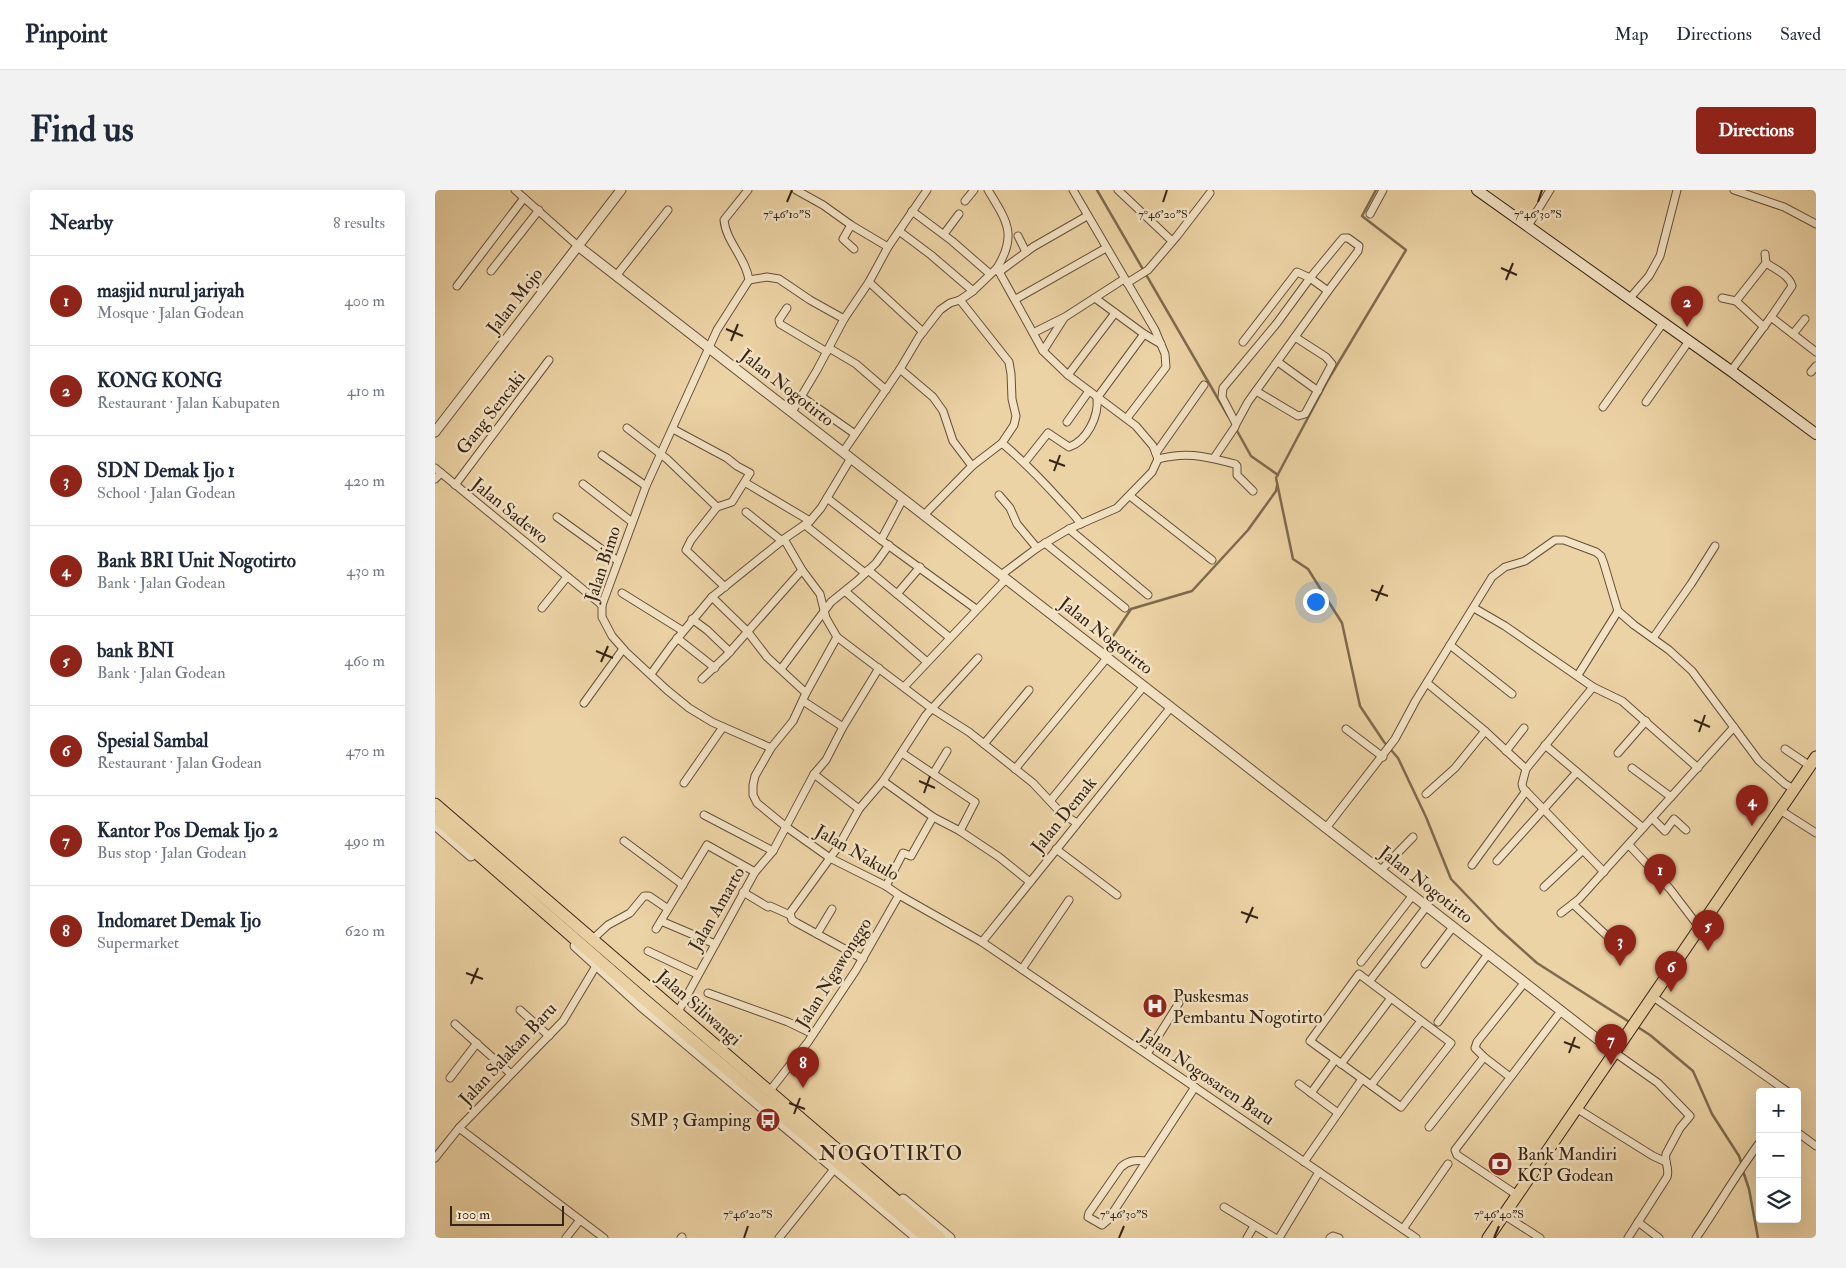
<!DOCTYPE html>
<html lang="en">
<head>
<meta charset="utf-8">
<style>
  :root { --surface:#fff; --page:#f2f2f3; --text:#1f2937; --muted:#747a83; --line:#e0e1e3; --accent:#8f2418 }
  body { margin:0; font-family:"IM FELL Double Pica",serif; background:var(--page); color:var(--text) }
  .controls { position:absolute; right:15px; bottom:15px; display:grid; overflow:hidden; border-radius:5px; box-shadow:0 5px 20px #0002 }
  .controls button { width:45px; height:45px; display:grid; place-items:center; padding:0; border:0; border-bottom:1px solid var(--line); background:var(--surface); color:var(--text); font:25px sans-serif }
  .scale { position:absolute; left:15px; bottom:12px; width:114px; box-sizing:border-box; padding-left:5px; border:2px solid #362416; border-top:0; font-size:14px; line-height:18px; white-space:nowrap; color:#362416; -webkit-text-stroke:4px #f3e2c4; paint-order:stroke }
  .you { position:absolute; left:880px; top:411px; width:18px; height:18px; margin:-12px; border:4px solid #fff; border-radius:50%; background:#1a73e8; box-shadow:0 0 0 8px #1a73e833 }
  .badge { display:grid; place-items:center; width:32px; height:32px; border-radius:50%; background:var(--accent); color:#fff; font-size:16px; font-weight:700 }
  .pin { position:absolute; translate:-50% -41px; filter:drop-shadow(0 1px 2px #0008) }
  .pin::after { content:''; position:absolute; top:26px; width:18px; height:15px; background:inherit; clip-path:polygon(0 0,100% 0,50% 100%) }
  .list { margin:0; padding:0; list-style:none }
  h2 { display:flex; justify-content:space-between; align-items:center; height:65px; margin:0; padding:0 20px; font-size:21px }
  h2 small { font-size:16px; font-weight:400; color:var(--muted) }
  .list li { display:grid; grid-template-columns:32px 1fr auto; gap:15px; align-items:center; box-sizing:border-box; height:90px; padding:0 20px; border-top:1px solid var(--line) }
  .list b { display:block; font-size:19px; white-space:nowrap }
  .list p { margin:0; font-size:16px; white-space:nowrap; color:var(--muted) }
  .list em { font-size:16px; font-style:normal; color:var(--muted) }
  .icon { flex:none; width:28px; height:28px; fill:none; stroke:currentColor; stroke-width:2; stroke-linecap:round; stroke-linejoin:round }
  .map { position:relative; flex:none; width:1381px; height:1048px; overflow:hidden; border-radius:5px }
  header { display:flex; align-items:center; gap:30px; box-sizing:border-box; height:70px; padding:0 25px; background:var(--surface); border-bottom:1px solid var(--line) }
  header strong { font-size:24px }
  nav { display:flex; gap:28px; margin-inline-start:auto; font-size:18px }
  .intro { display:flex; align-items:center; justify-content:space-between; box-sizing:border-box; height:120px; padding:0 30px }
  h1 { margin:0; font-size:35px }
  .button { padding:12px 22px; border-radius:5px; background:var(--accent); color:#fff; font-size:18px; font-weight:700 }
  main { display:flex; gap:30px; padding:0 30px }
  aside { flex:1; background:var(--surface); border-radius:5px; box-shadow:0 5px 20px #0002 }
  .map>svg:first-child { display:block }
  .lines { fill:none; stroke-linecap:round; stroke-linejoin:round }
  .stream { stroke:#7e6a4e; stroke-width:2.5 }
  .minor-casing { stroke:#64503a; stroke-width:9 }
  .tertiary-casing { stroke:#64503a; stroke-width:11 }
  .secondary-casing { stroke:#362416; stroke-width:12 }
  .primary-casing { stroke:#362416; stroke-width:13 }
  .trunk-casing { stroke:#362416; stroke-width:13 }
  .minor { stroke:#f3e2c4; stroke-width:7 }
  .tertiary { stroke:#f3e2c4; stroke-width:9 }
  .secondary { stroke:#f3e2c4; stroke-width:10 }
  .primary { stroke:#ecd3a5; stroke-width:11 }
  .trunk { stroke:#ecd3a5; stroke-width:11 }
  .ticks { fill:none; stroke:#362416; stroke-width:2 }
  .labels { text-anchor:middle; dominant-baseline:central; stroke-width:5; stroke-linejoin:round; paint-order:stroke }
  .street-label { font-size:18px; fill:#362416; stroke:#f3e2c4 }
  .poi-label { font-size:18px; fill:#362416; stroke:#f3e2c4; text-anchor:start }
  .quarter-label { font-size:20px; letter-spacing:1px; fill:#362416; stroke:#f3e2c4 }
  .ticks-label { font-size:12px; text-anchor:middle; fill:#362416; stroke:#f3e2c4; stroke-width:5; stroke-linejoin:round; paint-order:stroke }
</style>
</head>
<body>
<header>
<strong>Pinpoint</strong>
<nav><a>Map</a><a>Directions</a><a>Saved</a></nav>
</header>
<div class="intro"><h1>Find us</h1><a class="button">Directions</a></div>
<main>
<aside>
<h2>Nearby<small>8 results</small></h2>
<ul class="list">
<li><span class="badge">1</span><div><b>masjid nurul jariyah</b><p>Mosque · Jalan Godean</p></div><em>400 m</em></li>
<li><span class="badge">2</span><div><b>KONG KONG</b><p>Restaurant · Jalan Kabupaten</p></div><em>410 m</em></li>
<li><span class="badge">3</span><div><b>SDN Demak Ijo 1</b><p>School · Jalan Godean</p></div><em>420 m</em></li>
<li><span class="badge">4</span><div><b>Bank BRI Unit Nogotirto</b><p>Bank · Jalan Godean</p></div><em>430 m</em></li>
<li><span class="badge">5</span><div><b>bank BNI</b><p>Bank · Jalan Godean</p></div><em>460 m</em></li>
<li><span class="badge">6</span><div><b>Spesial Sambal</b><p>Restaurant · Jalan Godean</p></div><em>470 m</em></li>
<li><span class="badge">7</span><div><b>Kantor Pos Demak Ijo 2</b><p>Bus stop · Jalan Godean</p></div><em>490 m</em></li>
<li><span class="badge">8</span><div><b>Indomaret Demak Ijo</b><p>Supermarket</p></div><em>620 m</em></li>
</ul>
</aside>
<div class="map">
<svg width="1381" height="1048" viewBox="0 0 1381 1048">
  <rect width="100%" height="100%" fill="#ecd3a5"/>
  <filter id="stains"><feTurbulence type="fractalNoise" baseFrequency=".004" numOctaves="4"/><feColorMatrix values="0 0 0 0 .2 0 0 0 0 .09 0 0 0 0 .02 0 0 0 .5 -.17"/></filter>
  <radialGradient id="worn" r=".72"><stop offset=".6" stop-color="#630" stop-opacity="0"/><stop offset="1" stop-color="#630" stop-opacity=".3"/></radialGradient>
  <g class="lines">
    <g class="stream">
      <polyline points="662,0 793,226"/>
      <polyline points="941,0 927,26 971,60 893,190 841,288 858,369 873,379 907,433 925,516 949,552 963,568 991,627 1016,689 1063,738 1102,773 1196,833"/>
      <polyline points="801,239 816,266 843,285"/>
      <polyline points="678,446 696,419 757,401 813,340 841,301 842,296"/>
      <polyline points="1201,836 1215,845 1258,881 1277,924 1304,966 1307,975"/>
      <polyline points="1308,981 1314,999 1323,1048"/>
    </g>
    <defs>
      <g id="minor">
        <polyline points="80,0 143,56"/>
        <path d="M 313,0 L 289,30 C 291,52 311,68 314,90 L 282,140 L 211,296 L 167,415 L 167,427 L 177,446 L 191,462 L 232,500 L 254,518 L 277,532 L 336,558"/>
        <polyline points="361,0 388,15 416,35 453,57"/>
        <path d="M 553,0 C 571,30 583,44 562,78 L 608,161 L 633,185 L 701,236 L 718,256 L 723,269 L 717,282 L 682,318 L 634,339 L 602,358 L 566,385"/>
        <polyline points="638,0 720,140 730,164 731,177 692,228"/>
        <polyline points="683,0 737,51"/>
        <polyline points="1299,0 1349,17 1381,34"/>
        <polyline points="530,11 539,0"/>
        <polyline points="477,21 517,51 555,84"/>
        <polyline points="935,24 948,0"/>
        <polyline points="416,35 408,49 419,59"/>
        <polyline points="1093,36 1115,0"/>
        <polyline points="464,41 496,65 538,101"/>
        <polyline points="509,44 524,24"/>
        <polyline points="583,46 591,62"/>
        <path d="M 562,78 L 538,101 L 525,110 L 574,172 L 576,184 L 577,209 L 581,226 L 579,235 L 567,253 C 587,270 605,288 623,308 C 631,317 639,324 646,334"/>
        <polyline points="56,81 104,20"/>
        <polyline points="564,82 598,57 652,26"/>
        <polyline points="181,86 233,20"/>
        <polyline points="314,90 332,87 344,89 375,110 409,129"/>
        <polyline points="434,92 488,142"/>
        <polyline points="692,93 713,80 742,46 775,3"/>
        <polyline points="22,96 89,8"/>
        <polyline points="660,108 709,144 726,154"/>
        <polyline points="1195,108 1214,86 1225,66 1242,0"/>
        <polyline points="1287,108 1301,111"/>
        <polyline points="581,109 671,58"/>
        <polyline points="352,118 344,130 345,134 392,162"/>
        <polyline points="1336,127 1381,162"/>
        <polyline points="1329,137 1301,111 1331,73 1330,64"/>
        <polyline points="598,143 630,127 689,89"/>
        <polyline points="1358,144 1370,129"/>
        <polyline points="808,152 862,82 875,88 908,48 913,48 924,56 923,61 893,101"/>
        <polyline points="394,158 421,174 451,200"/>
        <polyline points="608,161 629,128"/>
        <polyline points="843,172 883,201"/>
        <polyline points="465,179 498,207 508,221 518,251 537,276"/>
        <path d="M 1296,181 L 1336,127 L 1357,96 C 1354,85 1340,79 1331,73"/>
        <polyline points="1376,182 1381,176"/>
        <polyline points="633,185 680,123"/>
        <polyline points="821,201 863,226 870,224 897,174 891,167 860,147"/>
        <polyline points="367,207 420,244"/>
        <polyline points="1211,212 1254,151"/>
        <polyline points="1168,217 1228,133"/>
        <polyline points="357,222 382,180 409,129 434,92 453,57 492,0"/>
        <polyline points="632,232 654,201"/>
        <polyline points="192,238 232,269 282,317"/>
        <polyline points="238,239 292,268 302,276 315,283 297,312 282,317"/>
        <polyline points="408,262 465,179 484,147 505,120 515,113 525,110"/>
        <polyline points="721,263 769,195"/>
        <polyline points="167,265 211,296"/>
        <polyline points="779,268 800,237 801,234 813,212 893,101 875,88 842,133 788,198 787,207 801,234"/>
        <path d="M 723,269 C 754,261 771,267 800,274 L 802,276 L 802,285 L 818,301"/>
        <path d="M 590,272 L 613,243 L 634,257 C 652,251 664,226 662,208 L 709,144"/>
        <polyline points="0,278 167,415"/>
        <polyline points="0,289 6,283"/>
        <polyline points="311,293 375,331"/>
        <polyline points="148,294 197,332"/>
        <polyline points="20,295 114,170"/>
        <polyline points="564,305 575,318 582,334 602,358"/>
        <polyline points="695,306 777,370"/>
        <polyline points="392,308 446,350 541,419"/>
        <polyline points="282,317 256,350 251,360 290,397"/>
        <polyline points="311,322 347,351"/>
        <polyline points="489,325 537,276 567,253"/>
        <polyline points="122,327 183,371"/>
        <polyline points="370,335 430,383"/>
        <polyline points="634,339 713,405"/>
        <polyline points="349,349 367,380 385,404 391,428 402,447 496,518 534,542 598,593 626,623 642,633"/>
        <polyline points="446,350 468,309"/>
        <polyline points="610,353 690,418"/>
        <polyline points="433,380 514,447"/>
        <polyline points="411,402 492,472"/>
        <polyline points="187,403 248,441"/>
        <polyline points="462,404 485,377"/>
        <polyline points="277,407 312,441 332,467 371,503"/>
        <polyline points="107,418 132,387"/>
        <polyline points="1039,418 1070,436 1158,497 1187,511 1263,578"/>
        <polyline points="257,429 272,440 295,462"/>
        <polyline points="402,447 371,503 358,531 336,558 320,586 318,595 318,605 322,613 350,636 395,668 451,696 464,705 547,752 981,1048"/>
        <polyline points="242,448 280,478"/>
        <polyline points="1218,448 1256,394 1280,356"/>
        <polyline points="1015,455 1077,504"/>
        <polyline points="346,479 396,412 422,391 441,373 454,355"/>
        <polyline points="216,484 237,455 277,407 349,349 375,331 386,318 416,268"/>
        <polyline points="1143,485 1183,421"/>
        <polyline points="267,489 292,465 367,380"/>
        <polyline points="992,493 1050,541 1091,579 1087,594 1088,598 1169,682"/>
        <polyline points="469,497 571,389"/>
        <polyline points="368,511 408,537"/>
        <polyline points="149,513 188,459"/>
        <polyline points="911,539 948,567"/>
        <polyline points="549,554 594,500"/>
        <polyline points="1110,555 1208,638"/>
        <polyline points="1350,559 1375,576"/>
        <polyline points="1071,561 1089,538"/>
        <polyline points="467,563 540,612 525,641"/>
        <polyline points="1183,563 1211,531"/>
        <polyline points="1197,578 1236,607"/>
        <polyline points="580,579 672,468"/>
        <polyline points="1091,579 1158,497"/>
        <polyline points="379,584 424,619"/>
        <polyline points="498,584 512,561"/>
        <polyline points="448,591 498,627 525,641 564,667 595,692"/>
        <polyline points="249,593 288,537"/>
        <polyline points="991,604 1020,578 1050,541"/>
        <polyline points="616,610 709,496"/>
        <polyline points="1345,620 1381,643"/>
        <polyline points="269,625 338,661"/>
        <polyline points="1217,628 1230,641 1239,629 1251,640"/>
        <polyline points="891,638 960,549 981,510 1057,387 1070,377 1090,371 1120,350 1129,350 1161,362 1166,366 1169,374 1183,421 1199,435 1234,460 1257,481 1324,571 1350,594 1359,599"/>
        <polyline points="189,651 248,695"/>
        <polyline points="1194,655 1235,699 1264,737"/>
        <polyline points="621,659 682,705"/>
        <polyline points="1062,671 1142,582"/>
        <polyline points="1037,675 1091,601"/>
        <polyline points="946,680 978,647"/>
        <polyline points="451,696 468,663 476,666 498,627"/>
        <polyline points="1109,697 1147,661"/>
        <polyline points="308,702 333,717 335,716 355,725"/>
        <polyline points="1138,714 1186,759"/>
        <polyline points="1126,723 1144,709 1299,537"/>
        <polyline points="226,731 280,754"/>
        <polyline points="221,739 272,655 320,682"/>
        <polyline points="382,744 397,719"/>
        <polyline points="160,747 173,735 195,723 209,706 214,706 233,719"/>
        <polyline points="547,752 736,517"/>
        <polyline points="213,761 262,784"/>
        <polyline points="428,769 362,733 357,730 355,723 403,657 424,619 448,591 491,525 543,468"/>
        <polyline points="926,772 978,705"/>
        <polyline points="990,774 1018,737"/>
        <polyline points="587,779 634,710"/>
        <polygon points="924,784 1016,853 966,917 875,851"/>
        <polyline points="937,788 992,716"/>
        <polyline points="273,803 353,832 378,844"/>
        <polyline points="1217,806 1353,902"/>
        <polyline points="85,820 114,846"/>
        <polyline points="244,820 320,682 338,661 379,584 391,570 408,537 444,478"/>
        <polyline points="1003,832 1053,764"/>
        <polyline points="20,834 76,884"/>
        <path d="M 1179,862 L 1223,893 L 1255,926 L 1245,938 L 1231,964 C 1229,972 1235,979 1232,987 L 1193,1048"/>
        <polyline points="712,864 744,813"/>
        <polyline points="906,874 956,808"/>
        <polyline points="1075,887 1049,867 1040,858 1042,852 1090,792"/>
        <polyline points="15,888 42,853"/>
        <polyline points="864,894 903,923"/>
        <polyline points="936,895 986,831"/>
        <polyline points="337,898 373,852 421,780 464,705"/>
        <polyline points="876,903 900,870"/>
        <polyline points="1141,918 1218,966 1231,972"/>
        <polyline points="994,937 1049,867"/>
        <polyline points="24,938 169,1048"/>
        <polyline points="1362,942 1381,956"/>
        <polyline points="0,968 24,938 128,831 161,776"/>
        <path d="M 711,971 C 701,970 694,970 686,977 L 654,1023 L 653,1027 L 667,1035 L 673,1030 L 760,897"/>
        <polyline points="869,972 927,889"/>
        <polyline points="1082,1005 1022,965 1020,960 1126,821"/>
        <polyline points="789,1017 840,1048"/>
        <polyline points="1069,1025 1105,1048"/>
        <polyline points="1203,1032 1224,1048"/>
        <polyline points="968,1039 1013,974"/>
        <polyline points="131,1048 145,1030"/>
        <polyline points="246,1048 247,1047"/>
        <polyline points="344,1048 400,978"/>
        <polyline points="812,1048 819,1036"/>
        <polyline points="844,1048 884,982"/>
        <polyline points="895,1048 898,1046 904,1048"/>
        <path d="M 1261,1048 C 1283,1016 1302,983 1325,952"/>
      </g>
      <g id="tertiary">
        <polyline points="143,56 1179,862"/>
        <polyline points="0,242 186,0"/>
        <polyline points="0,635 36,666"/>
        <polyline points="140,756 206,816 482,1048"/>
        <polyline points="468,1009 515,1048"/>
      </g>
      <polyline id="secondary" points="1042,0 1296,181 1381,244"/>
      <polyline id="primary" points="1053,1048 1381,567"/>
      <g id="trunk">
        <polyline points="0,614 505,1048"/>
        <polyline points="0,627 211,811 492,1048"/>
      </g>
    </defs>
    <use href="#minor" class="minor-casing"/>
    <use href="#tertiary" class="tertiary-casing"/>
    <use href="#secondary" class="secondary-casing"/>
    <use href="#primary" class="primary-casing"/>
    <use href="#trunk" class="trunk-casing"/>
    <use href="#minor" class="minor"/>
    <use href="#tertiary" class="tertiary"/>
    <use href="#secondary" class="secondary"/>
    <use href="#primary" class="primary"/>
    <use href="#trunk" class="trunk"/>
  </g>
  <path class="ticks" d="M 352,12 L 357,0M 728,12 L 732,0M 1103,12 L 1107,0M 1066,78 L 1082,85M 1071,90 L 1078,73M 291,139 L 308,146M 296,151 L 303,134M 614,270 L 630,276M 619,281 L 625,265M 936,400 L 953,406M 941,411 L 948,395M 161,461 L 178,468M 166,472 L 173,456M 1259,530 L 1275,537M 1264,542 L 1270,525M 484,591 L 500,598M 489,603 L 495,586M 806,722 L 823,728M 811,733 L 818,717M 31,783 L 48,789M 36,794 L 43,778M 1129,852 L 1145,858M 1134,863 L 1140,847M 354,913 L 370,919M 359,924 L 365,908M 309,1048 L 313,1036M 684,1048 L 689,1036M 1059,1048 L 1064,1036"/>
  <defs>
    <symbol id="hospital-disc" viewBox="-11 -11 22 22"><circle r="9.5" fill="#8f2418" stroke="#f3e2c4"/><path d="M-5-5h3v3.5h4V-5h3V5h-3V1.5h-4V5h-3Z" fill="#fff"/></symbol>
    <symbol id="bus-disc" viewBox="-11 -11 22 22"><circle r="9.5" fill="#8f2418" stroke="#f3e2c4"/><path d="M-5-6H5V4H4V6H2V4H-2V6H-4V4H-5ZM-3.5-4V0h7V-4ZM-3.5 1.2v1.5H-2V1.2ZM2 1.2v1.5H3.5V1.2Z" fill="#fff"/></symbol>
    <symbol id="bank-disc" viewBox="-11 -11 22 22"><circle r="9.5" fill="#8f2418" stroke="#f3e2c4"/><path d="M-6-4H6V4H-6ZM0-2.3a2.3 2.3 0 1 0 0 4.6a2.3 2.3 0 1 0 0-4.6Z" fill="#fff"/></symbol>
  </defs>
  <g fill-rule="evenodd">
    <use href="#hospital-disc" x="706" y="802" width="28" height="28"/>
    <use href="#bus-disc" x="319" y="916" width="28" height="28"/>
    <use href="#bank-disc" x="1051" y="960" width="28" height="28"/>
  </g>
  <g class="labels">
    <g class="street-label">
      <text transform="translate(80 111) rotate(-52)">Jalan Mojo</text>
      <text transform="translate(352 198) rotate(38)">Jalan Nogotirto</text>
      <text transform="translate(56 223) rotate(-52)">Gang Sencaki</text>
      <text transform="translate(75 321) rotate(39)">Jalan Sadewo</text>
      <text transform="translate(168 374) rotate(-72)">Jalan Bimo</text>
      <text transform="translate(671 446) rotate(38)">Jalan Nogotirto</text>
      <text transform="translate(629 625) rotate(-51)">Jalan Demak</text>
      <text transform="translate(422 663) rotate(30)">Jalan Nakulo</text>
      <text transform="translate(991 695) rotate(38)">Jalan Nogotirto</text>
      <text transform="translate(282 719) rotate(-60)">Jalan Amarto</text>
      <text transform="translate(399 783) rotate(-58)">Jalan Ngawonggo</text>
      <text transform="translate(264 818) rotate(41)">Jalan Siliwangi</text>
      <text transform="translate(73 864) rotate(-47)">Jalan Salakan Baru</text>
      <text transform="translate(772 887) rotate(34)">Jalan Nogosaren Baru</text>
    </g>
    <g class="poi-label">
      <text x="738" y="806">Puskesmas<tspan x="738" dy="21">Pembantu Nogotirto</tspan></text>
      <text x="316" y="930" text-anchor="end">SMP 3 Gamping</text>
      <text x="1082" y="964">Bank Mandiri<tspan x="1082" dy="21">KCP Godean</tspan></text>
    </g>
    <g class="quarter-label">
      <text x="456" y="963">NOGOTIRTO</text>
    </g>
  </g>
  <g class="ticks-label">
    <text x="352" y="28">7°46'10"S</text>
    <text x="728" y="28">7°46'20"S</text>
    <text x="1103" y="28">7°46'30"S</text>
    <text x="313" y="1028">7°46'20"S</text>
    <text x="689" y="1028">7°46'30"S</text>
    <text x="1064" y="1028">7°46'40"S</text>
  </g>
  <rect width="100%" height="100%" filter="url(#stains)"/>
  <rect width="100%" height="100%" fill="url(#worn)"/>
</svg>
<div class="controls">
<button>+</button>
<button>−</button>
<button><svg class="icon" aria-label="layers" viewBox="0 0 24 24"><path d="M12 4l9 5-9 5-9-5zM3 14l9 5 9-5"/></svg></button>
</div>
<div class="scale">100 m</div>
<div class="you"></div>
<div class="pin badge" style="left:1225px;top:705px">1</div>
<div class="pin badge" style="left:1252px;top:137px">2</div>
<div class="pin badge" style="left:1185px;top:776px">3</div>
<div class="pin badge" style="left:1317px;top:636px">4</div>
<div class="pin badge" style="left:1273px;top:761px">5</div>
<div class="pin badge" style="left:1236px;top:802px">6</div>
<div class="pin badge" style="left:1176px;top:875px">7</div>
<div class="pin badge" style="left:368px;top:898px">8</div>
</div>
</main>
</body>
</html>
